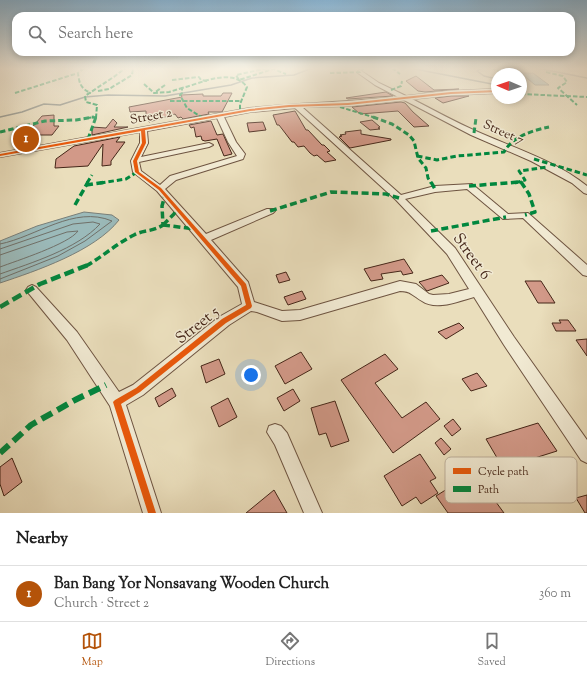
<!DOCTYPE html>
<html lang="en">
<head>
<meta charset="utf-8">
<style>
  :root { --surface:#fff; --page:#f6f6f6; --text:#222; --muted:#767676; --line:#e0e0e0; --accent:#b45309 }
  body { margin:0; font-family:"Sorts Mill Goudy",serif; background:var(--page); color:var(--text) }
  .compass { position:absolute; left:491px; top:68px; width:36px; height:36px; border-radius:50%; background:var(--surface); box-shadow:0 2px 6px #0003; rotate:272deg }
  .you { position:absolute; left:251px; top:375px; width:14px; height:14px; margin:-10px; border:3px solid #fff; border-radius:50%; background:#1a73e8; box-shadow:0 0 0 6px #1a73e833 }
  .badge { display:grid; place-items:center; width:26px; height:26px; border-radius:50%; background:var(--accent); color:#fff; font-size:13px; font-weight:700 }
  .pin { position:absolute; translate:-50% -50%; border:2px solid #fff; box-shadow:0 1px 4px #0006 }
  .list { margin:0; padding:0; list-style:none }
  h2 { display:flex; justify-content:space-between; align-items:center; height:52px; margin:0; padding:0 16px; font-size:17px }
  h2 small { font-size:13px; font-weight:400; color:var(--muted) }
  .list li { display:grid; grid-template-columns:26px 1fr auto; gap:12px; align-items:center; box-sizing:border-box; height:56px; padding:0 16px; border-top:1px solid var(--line) }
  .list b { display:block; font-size:15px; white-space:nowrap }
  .list p { margin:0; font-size:13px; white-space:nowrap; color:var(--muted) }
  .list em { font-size:13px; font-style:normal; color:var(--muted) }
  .icon { flex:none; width:22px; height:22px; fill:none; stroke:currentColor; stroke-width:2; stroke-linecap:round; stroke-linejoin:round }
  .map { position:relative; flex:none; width:587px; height:513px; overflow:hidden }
  .search { position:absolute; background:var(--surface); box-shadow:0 2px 6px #0003; left:12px; right:12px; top:12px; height:44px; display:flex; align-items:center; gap:10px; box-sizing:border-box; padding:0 14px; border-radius:12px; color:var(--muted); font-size:15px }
  .sheet { height:108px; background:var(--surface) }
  nav { display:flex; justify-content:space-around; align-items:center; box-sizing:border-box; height:56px; border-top:1px solid var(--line); background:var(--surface); font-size:11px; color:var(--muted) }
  nav a { display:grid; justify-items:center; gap:2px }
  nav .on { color:var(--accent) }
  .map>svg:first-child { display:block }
  .water { fill:#9bbaba; stroke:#797f79 }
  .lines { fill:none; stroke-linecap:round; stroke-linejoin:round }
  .shore { stroke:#707069; stroke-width:1 }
  .stream { stroke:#797f79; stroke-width:1.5 }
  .building { fill:#d29988; stroke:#452618 }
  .minor-casing { stroke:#6e5441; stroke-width:2 }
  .minor { fill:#f1ead3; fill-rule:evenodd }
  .quiet-far4 { stroke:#00873e; stroke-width:2; stroke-dasharray:4.5 2; stroke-linecap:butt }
  .quiet-far3 { stroke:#00873e; stroke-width:3; stroke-dasharray:5.5 3; stroke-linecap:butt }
  .quiet-far2 { stroke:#00873e; stroke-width:3.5; stroke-dasharray:7 3.5; stroke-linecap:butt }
  .quiet-far1 { stroke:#00873e; stroke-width:4.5; stroke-dasharray:10 4.5; stroke-linecap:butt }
  .quiet { stroke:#00873e; stroke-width:6; stroke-dasharray:12 6; stroke-linecap:butt }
  .cycleway-casing { stroke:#f1ead3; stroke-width:3 }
  .cycleway { fill:#e8590c; fill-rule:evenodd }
  .labels { text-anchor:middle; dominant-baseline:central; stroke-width:3; stroke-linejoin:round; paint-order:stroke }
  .far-street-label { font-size:13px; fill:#452618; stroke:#f1ead3 }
  .street-label { font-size:16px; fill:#452618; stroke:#f1ead3 }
  .key { fill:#f1ead3; stroke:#bdaf9b; stroke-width:1 }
  .key-label { font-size:11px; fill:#452618 }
</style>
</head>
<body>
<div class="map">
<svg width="587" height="513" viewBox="0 0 587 513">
  <rect width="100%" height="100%" fill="#eadebc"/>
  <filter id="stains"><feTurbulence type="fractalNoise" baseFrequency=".005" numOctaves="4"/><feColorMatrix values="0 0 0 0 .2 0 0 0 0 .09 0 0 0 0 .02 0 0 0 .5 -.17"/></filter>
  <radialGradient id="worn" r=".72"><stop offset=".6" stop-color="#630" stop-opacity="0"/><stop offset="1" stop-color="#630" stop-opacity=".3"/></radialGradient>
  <g class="water">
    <polygon points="521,73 533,73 549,85 535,85"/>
    <path d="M 84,212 L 112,215 L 119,220 C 95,251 36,271 0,283 L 0,241 L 37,226 Z"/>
  </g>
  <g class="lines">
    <g class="shore">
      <path d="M 0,244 C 36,237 74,205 112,221 L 85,241 L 58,256 L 0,279"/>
      <path d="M 0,249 L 73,224 L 93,222 L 100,224 C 77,249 31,263 0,274"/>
      <path d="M 0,255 L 67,232 L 78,231 C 69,244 16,261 0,267"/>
    </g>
    <g class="stream">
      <polyline points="410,68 497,85"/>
      <polyline points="482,68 477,71 484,76 497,79"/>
      <polyline points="537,68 587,78"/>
      <polyline points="0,117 22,112 44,104 60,105 85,97 108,95 165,96 231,85 252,78 294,75 312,68"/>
    </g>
  </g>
  <g class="building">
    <polygon points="416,76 434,90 459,89 425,92 418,91 406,81"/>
    <polygon points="386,92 393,96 348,99 346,98"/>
    <polygon points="223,93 232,93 222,112 208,112 209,114 183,119 181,117 178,118 175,114 149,122 146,114 146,111 130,112 129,107 182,97 181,95 203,94 203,96 221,96"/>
    <polygon points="451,96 469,96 443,103 435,98"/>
    <polygon points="401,102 405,103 413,112 429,126 414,127 398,111 360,114 352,107"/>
    <polygon points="295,111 306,130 308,130 322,145 324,145 330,151 327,152 336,160 325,162 317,155 314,156 310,153 304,146 298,147 294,142 292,142 279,125 277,125 273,115"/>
    <polygon points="54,115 54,126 59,126 52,135 36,135 28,146 16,149 20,141 17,141 24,132 28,132 42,116"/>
    <polygon points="113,119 117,123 114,127 128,127 92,135 92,127 106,128"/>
    <polygon points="372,120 380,127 378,128 380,129 370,130 360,122"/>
    <polygon points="211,121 217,135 223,134 232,154 224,156 217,139 205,141 202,140 201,136 196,137 194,127 191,128 189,125"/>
    <polygon points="263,122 266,130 249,132 247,123"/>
    <polygon points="361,130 361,134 391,139 391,140 350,148 339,137 342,136 340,135 346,134 345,132"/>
    <polygon points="120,137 116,142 125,142 111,161 111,165 102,166 103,144 88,166 55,168 56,159 74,146"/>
    <polygon points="404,259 413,273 403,275 401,271 381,274 383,279 371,281 364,269"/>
    <polygon points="286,272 290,280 279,283 276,275"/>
    <polygon points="442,275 449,283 427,291 419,282"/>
    <polygon points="525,281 541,281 555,303 538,303"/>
    <polygon points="302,291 306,299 288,305 284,297"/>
    <polygon points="559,320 568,320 576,331 556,331 552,323 561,323"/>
    <polygon points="459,323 464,328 446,339 438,332"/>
    <polygon points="587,339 587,356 576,340"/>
    <polygon points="301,352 312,369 285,384 275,366"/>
    <polygon points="385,354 398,369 375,383 402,418 426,402 440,419 393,453 341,380"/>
    <polygon points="219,359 225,374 206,383 201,366"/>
    <polygon points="477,373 487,386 471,391 462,379"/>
    <polygon points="172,388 176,396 159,407 155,398"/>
    <polygon points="293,389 300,401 284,411 277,398"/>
    <polygon points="228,398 237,417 219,427 211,407"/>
    <polygon points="335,401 349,441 331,447 326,433 319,435 311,408"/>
    <polygon points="453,419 461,429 452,436 444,426"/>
    <polygon points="538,423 557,451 503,468 486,439"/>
    <polygon points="441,438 451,449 444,455 435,443"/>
    <polygon points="420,454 436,478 430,481 438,493 421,504 416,497 402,506 384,476"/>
    <polygon points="12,458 22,482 4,496 0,484 0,467"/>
    <polygon points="474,472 504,513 448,513 436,496"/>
    <polygon points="274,490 287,513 246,513"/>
    <polygon points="587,495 587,513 585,513 576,498"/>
  </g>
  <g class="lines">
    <defs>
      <g id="minor">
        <path d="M 360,70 L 379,83 L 406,96 L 451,91 L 497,89 L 497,93 L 451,95 L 412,99 C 434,110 455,122 478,132 C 514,148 556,161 587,186 L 587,194 L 584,193 L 572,183 L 531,161 L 471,135 L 404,100 L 348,106 L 302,107 L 401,195 L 435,186 L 472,184 L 508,214 L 528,213 L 587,265 L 587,276 L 583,275 L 523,218 L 503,219 L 467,189 L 435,192 L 405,199 L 455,248 L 514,337 L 587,440 L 587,463 L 581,460 L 504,345 L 474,297 C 459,301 436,311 422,301 C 413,296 411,291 400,291 L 300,320 L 282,321 L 257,312 L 251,311 L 229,325 L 143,395 L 126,405 L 161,513 L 143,513 L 110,406 L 67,340 L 26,290 L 28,287 L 32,285 L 36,287 L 77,332 L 119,392 L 133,385 L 219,317 L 242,304 L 238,287 L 157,191 L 133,172 L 131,161 L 140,143 L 140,132 L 0,157 L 0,153 L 250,108 C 299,103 348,102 398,97 L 375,85 L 358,73 L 358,71 ZM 295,108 L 396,200 L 447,254 L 469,289 L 449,294 L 433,295 L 429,294 L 416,284 L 400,281 L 300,310 L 282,311 L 254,302 L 248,282 L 211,240 L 273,213 L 275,211 L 273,209 L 267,209 L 206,234 L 165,189 L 176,180 L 243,159 L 245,154 L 236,142 L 224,117 L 250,112 ZM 217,118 L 228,142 L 237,156 L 170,176 L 160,185 L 141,171 L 139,162 L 209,147 L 213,145 L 209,143 L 141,157 L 148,143 L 147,131 Z"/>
        <polygon points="275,424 281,426 287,433 322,513 304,513 275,445 267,432 269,426"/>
      </g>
    </defs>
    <use href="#minor" class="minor-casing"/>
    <use href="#minor" class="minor"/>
    <g class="quiet-far4">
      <path d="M 84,68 L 78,73 C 79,83 81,89 91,93"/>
      <polyline points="267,68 236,75 239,80 276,68"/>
      <polyline points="271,68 286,74"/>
      <polyline points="392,68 400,74"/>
      <polyline points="491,68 507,74"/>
      <polyline points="546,72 563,76 567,82 558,88 577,105"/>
      <polyline points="330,73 360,72 364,68 367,68"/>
      <polyline points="172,80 199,77 201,80 207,81"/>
      <polyline points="144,84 154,93"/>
      <polyline points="165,85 154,93 169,92 182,88"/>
      <polyline points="391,90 401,86 402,81"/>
      <polyline points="98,91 109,89 132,75 133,68"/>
      <polyline points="15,93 78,73"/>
      <polyline points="521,94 587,97"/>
      <polyline points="170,101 241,101"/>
      <polyline points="340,107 376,118"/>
      <polyline points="87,118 96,117"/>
      <polyline points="96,118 97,105 86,102 85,96 115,76 125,68"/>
      <path d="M 203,118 L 187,108 L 180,95 L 182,93 L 182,88 C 202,83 232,67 247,87 L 240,104 L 240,112"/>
    </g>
    <g class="quiet-far3">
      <polyline points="373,117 392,124 409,135 414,141 418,158 426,168 428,178 431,183"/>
      <polyline points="0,132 45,121 76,120 94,117"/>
      <polyline points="474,133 476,118"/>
      <polyline points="88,139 96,117"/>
      <path d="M 417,156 L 437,160 L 457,156 L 504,152 C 512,137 533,130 549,127"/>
      <polyline points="534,159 587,175"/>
      <polyline points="520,181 521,183"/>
      <polyline points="87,183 92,175"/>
      <polyline points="100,183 126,179 137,172"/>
      <polyline points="515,183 525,180 519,171 548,167"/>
    </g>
    <g class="quiet-far2">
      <polyline points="431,182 435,189"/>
      <polyline points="521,182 529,194 535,212 525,215"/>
      <polyline points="86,185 106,182"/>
      <polyline points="469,186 519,182"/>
      <polyline points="75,205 88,182"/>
      <polyline points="270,211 331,192 386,194 399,198"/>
      <polyline points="163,225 195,229"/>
      <polyline points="163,225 174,214 177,208"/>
      <polyline points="431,231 506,217"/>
      <path d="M 86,266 C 102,257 116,244 134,235 C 143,230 152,232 163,225 L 162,206 L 165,195"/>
    </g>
    <polyline class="quiet-far1" points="0,307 40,284 88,265"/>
    <polyline class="quiet" points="0,453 31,425 75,400 106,385"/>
    <defs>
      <polygon id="cycleway" points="497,90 497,92 451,94 348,105 289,107 250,111 145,130 146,143 137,161 139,172 161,188 246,284 252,306 251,308 226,323 140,392 121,404 156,513 148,513 113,402 115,400 136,388 222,319 246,305 241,286 159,190 135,172 133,161 142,143 141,131 0,156 0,154 250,109 289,105 348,103 451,92"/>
    </defs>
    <use href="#cycleway" class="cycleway-casing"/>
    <use href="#cycleway" class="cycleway"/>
  </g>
  <linearGradient id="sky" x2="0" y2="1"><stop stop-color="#89b6d6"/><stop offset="0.49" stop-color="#f6f0e1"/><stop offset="1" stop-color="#f6f0e1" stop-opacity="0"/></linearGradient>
  <rect width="587" height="140" fill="url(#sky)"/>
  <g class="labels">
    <g class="far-street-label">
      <text transform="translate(151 117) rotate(-10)">Street 2</text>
      <text transform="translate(503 133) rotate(24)">Street 7</text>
    </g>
    <g class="street-label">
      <text transform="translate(471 257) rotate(54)">Street 6</text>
      <text transform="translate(198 326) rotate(-38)">Street 5</text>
    </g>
  </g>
  <rect x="445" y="457" width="132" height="46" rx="6" class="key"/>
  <rect x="453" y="468" width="18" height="6" fill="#e8590c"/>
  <rect x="453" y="486" width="18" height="6" fill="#00873e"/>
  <g class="key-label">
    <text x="478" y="475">Cycle path</text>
    <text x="478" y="493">Path</text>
  </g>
  <rect width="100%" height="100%" filter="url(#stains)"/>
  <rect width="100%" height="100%" fill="url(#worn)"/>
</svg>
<svg class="compass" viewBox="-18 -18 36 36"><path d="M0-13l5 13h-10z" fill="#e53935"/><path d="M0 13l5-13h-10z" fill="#767676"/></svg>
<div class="you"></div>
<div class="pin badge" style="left:26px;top:139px">1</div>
<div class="search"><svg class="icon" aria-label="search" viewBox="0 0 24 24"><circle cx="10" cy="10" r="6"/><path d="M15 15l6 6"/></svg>Search here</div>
</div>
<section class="sheet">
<h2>Nearby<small></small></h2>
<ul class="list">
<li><span class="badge">1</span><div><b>Ban Bang Yor Nonsavang Wooden Church</b><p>Church · Street 2</p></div><em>360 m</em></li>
</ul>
</section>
<nav>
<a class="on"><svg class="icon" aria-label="map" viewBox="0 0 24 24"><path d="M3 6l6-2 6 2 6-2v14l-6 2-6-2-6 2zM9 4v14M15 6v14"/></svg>Map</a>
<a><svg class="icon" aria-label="directions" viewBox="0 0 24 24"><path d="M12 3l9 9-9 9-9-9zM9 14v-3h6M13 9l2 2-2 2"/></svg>Directions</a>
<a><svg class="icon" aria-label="saved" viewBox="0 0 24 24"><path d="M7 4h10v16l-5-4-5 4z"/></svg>Saved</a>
</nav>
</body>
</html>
